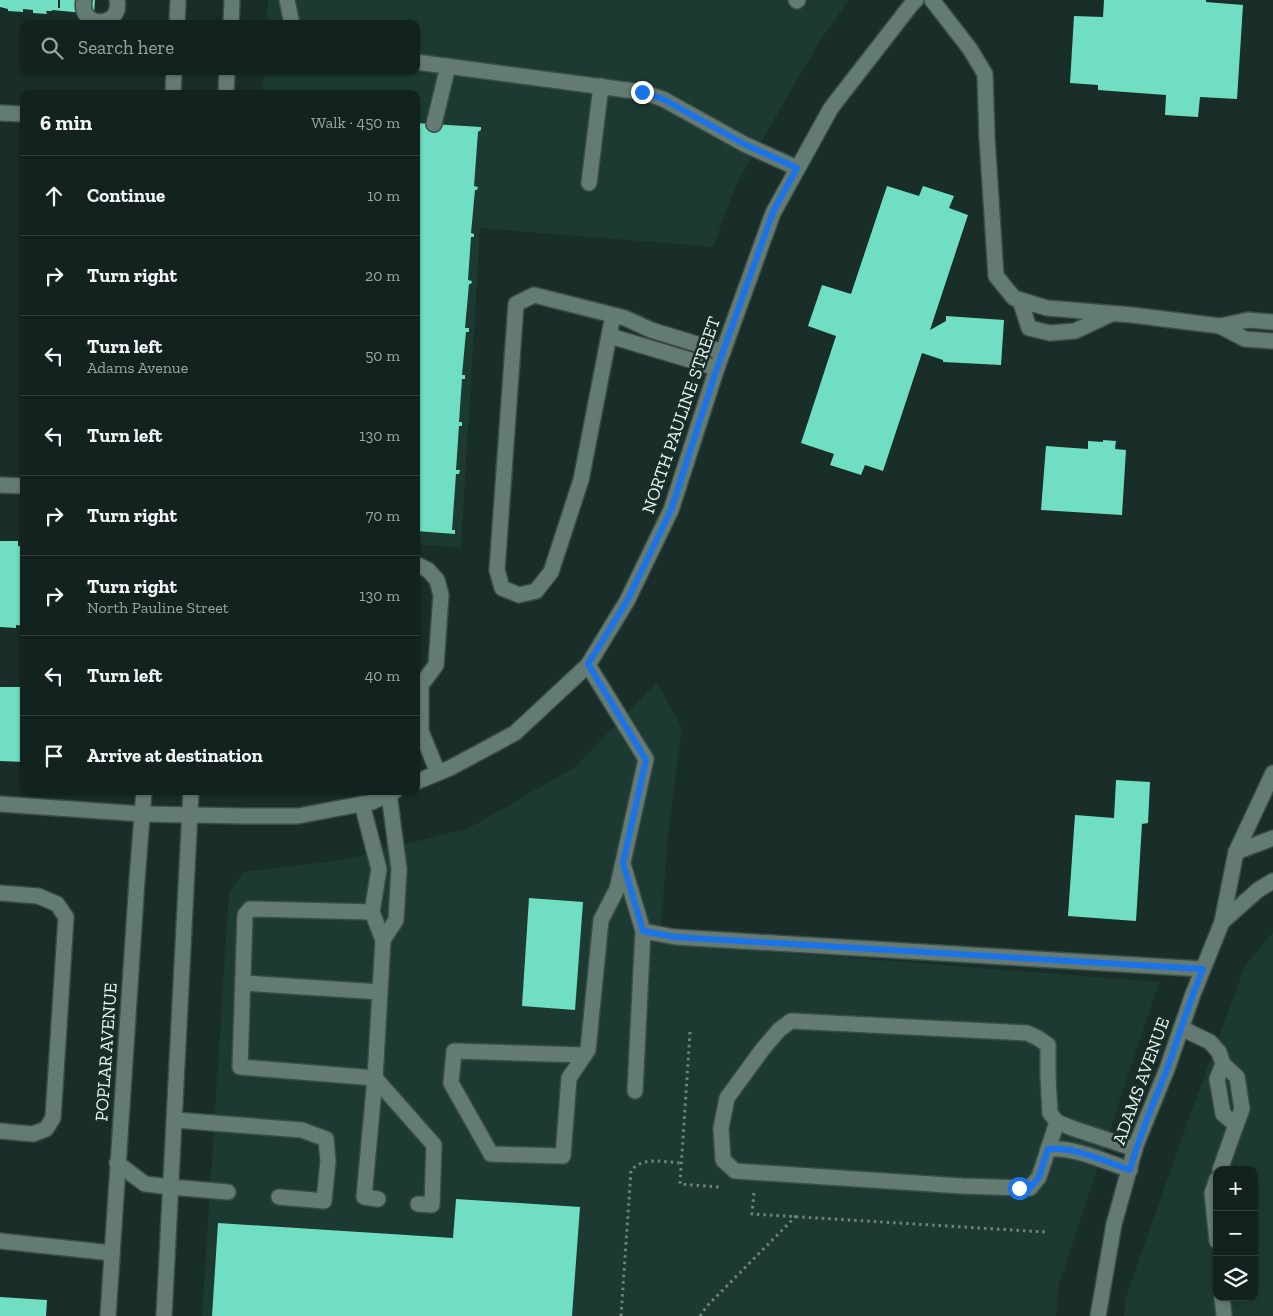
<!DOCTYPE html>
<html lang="en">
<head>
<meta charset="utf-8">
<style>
  :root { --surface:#13221e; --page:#202f2b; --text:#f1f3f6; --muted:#9da4a4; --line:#323f3c }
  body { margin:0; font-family:"Zilla Slab",serif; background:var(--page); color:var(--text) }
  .controls { position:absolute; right:15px; bottom:15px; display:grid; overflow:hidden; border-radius:10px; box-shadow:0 1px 4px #0004 }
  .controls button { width:45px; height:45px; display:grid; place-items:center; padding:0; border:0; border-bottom:1px solid var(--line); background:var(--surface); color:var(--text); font:25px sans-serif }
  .stop { position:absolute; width:15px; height:15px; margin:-11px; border:4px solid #1a73e8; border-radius:50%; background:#fff }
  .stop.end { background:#1a73e8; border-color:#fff; box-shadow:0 1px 5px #0008 }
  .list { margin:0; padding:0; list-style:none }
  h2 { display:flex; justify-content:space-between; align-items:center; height:65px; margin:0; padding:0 20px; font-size:21px }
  h2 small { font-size:16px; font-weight:400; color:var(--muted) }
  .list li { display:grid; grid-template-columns:32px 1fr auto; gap:15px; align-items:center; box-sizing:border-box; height:80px; padding:0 20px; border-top:1px solid var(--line) }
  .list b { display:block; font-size:19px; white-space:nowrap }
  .list p { margin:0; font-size:16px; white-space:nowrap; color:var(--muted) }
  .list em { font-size:16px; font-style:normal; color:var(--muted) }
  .icon { flex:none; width:28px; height:28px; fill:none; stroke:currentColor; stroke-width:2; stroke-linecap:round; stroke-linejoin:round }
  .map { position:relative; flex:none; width:1273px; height:1316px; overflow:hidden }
  .search { position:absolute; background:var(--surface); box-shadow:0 1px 4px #0004; left:20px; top:20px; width:400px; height:55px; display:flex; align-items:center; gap:12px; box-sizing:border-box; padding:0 18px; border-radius:10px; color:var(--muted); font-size:19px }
  .panel { position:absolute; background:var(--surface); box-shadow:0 1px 4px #0004; left:20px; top:90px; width:400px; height:705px; border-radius:10px }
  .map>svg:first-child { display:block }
  .built { fill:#1c3a32; fill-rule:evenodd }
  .building { fill:#6fdec2 }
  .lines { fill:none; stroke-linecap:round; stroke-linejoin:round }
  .lane-casing { stroke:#3a4c47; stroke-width:18 }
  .street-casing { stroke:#3a4c47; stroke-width:18 }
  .secondary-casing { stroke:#3a4c47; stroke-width:18 }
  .path { stroke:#71827d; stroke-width:3; stroke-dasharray:2.5 4; stroke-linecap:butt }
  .lane { stroke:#647b74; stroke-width:15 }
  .street { stroke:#647b74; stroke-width:15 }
  .secondary { stroke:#647b74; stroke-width:15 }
  .route { stroke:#1a73e8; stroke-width:6 }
  .labels { text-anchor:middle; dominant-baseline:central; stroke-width:5; stroke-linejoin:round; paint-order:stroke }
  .street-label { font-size:18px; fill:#eaf6f2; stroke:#192e28 }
</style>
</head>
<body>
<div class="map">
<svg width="1273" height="1316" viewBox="0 0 1273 1316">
  <rect width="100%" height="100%" fill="#192e28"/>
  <g class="built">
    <polygon points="268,0 849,0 818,44 736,185 713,247 480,228 461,548 416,544 416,94 262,94 264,71 416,71 416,24 267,24"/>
    <polygon points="657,682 682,728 667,841 662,918 659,943 1159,982 1059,1284 1056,1316 202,1316 229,893 244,872 343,860 469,828 575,767"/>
    <path d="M 1273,932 L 1273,1316 L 1124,1316 L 1125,1300 L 1189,1118 L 1245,966 ZM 1217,1170 L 1254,1170 L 1254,1297 L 1217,1297 Z"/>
  </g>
  <g class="building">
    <polygon points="0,0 58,0 58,8 60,8 60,0 95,0 94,14 52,10 52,11 46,11 47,14 33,13 33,10 23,9 23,12 8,11 8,9 0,7"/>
    <polygon points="1104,0 1206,0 1206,2 1243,5 1237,99 1200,97 1198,117 1165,115 1166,95 1098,90 1098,85 1070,83 1074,16 1103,17"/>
    <polygon points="416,123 481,127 481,130 478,132 474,186 478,187 477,190 475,190 471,233 474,234 474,237 471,237 468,280 472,281 471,284 469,284 465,328 469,328 469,332 466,332 462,375 465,375 465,379 462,379 459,422 462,422 462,426 459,426 456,470 460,470 459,474 456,474 452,530 455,530 455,534 416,531"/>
    <polygon points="887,186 919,196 923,186 954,196 949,208 968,215 930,330 946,321 946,316 1004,320 1001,365 943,362 943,360 922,353 883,471 865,465 861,475 830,465 834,454 801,443 836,336 808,326 822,285 851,294"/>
    <polygon points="1103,440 1116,441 1115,449 1126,450 1122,515 1041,510 1046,446 1088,449 1088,441 1103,442"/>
    <polygon points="0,541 18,541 18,546 24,547 24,626 16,625 16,628 0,627"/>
    <polygon points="22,627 24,627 24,762 0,761 0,687 21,687"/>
    <polygon points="1116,780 1150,782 1148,823 1142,824 1136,921 1068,916 1075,815 1114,818"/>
    <polygon points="529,898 583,902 575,1010 522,1006"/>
    <polygon points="456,1199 580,1207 572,1316 212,1316 218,1223 453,1238"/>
    <polygon points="0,1297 47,1300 46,1316 0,1316"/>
  </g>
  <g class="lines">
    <defs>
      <g id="lane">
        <path d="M 84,0 C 78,30 123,28 117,0"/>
        <polyline points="287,0 292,24"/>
        <polyline points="796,0 797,1 798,0"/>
        <polyline points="932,0 970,49 985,74 987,138 996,276 1014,298 1047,308 1132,315 1220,326"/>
        <polyline points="416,62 642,92 663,99 744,144 797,168"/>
        <polyline points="434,124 448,66"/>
        <polyline points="589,183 601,86"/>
        <polyline points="1020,300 1029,328 1050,333 1075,331 1111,314"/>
        <polyline points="613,315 581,480 551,572 536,591 519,595 502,588 497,570 516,304 534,295 625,318 651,330 723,352"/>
        <polyline points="1273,322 1248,320 1220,326 1245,339 1273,341"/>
        <polyline points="610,336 717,368"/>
        <polyline points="0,485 24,486"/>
        <polyline points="416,564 428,570 437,580 441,595 436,665 421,685"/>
        <polyline points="416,685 421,685 421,731 438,773"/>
        <polyline points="362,804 379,869 372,912 250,909 245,915 240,1067 375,1078 383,940 372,912"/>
        <polyline points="623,864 643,931 635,1091"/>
        <polyline points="0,893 38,896 57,904 66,917 53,1118 46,1129 33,1134 0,1131"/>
        <polyline points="643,931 675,937 1203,969"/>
        <polyline points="383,940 396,920 399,869 389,794"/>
        <polyline points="243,983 380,992"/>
        <polyline points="1181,1028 1210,1042 1219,1052 1223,1064 1237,1077 1242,1109 1236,1125 1223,1114 1217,1079 1223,1064"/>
        <polyline points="585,1055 454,1051 451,1083 491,1154 563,1156 569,1078 588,1050 601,920 617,889 646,759 588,665"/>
        <polyline points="175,1120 302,1130 326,1139 328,1161 324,1201 279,1197"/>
        <polyline points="1057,1122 1039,1177 1030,1188 962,1186 735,1171 723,1160 721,1128 727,1098 762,1050 779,1030 791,1021 1027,1033 1038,1038 1048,1045 1048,1076 1050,1113 1057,1122 1072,1128 1135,1149"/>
        <path d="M 1048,1149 C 1075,1147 1104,1161 1130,1170"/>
        <polyline points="117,1163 145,1184 171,1187 228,1192"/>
        <polyline points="1220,1170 1236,1125"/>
        <polyline points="1217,1179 1212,1193 1217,1241"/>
        <polyline points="378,1199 364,1197 375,1078 434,1145 432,1205 418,1204"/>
        <polyline points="1222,1297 1224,1316"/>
      </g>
      <g id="street">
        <polyline points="0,113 24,114"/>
        <polyline points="0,1241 112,1253"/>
      </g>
      <g id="secondary">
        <polyline points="177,24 178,0"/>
        <polyline points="231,24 232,0"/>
        <polyline points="173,94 174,71"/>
        <polyline points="226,94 227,71"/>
        <polyline points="416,782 450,768 515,733 588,665 627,601 671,510 717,368 773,213 831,108 911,5 916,0"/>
        <polyline points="0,804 143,814 244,816 298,816 372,802 395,791"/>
        <polyline points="1236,852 1273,838"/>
        <polyline points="1222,922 1258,890 1273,881"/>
        <polyline points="108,1316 137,880 144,791"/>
        <polyline points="164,1316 191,791"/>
        <polyline points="1098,1316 1114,1224 1136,1145 1167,1069 1193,994 1222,922 1236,852 1273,773"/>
      </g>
    </defs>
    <use href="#lane" class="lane-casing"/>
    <use href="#street" class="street-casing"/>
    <use href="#secondary" class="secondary-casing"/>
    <g class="path">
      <polyline points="690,1032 680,1184 719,1187"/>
      <polyline points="754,1193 752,1214 1045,1232"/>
      <path d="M 621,1316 L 631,1170 C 646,1156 662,1162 681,1163"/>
      <polyline points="700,1316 707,1306 796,1216"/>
    </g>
    <use href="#lane" class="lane"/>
    <use href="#street" class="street"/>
    <use href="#secondary" class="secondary"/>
  </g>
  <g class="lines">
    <path class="route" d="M 642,92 L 663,99 L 744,144 L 797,168 L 773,212 L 717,368 L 671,510 L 627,601 L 588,664 L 646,760 L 623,863 L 643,931 L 675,937 L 1203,969 C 1189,1002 1179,1036 1167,1069 C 1154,1103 1139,1135 1130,1170 C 1104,1161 1076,1147 1048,1149 L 1039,1177 L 1030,1188 L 1019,1188"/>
  </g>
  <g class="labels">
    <g class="street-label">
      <text transform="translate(681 415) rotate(-71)">NORTH PAULINE STREET</text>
      <text transform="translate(106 1052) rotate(-86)">POPLAR AVENUE</text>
      <text transform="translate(1141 1081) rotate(-70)">ADAMS AVENUE</text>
    </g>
  </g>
</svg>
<div class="controls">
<button>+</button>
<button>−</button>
<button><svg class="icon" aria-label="layers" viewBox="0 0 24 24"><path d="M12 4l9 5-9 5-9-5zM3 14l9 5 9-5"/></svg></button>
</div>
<div class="stop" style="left:1019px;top:1188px"></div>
<div class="stop end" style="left:642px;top:92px"></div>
<div class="search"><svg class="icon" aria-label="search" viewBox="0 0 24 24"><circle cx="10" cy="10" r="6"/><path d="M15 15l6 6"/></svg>Search here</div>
<section class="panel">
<h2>6 min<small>Walk · 450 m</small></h2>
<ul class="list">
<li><svg class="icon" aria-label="ahead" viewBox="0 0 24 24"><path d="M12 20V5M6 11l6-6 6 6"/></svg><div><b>Continue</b></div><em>10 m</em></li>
<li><svg class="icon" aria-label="right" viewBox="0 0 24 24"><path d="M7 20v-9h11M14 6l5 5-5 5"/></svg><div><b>Turn right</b></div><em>20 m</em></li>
<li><svg class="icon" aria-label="left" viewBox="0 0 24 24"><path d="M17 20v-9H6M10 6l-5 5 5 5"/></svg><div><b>Turn left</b><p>Adams Avenue</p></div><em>50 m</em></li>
<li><svg class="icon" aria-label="left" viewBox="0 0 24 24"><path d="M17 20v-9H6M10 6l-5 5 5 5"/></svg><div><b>Turn left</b></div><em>130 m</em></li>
<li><svg class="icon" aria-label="right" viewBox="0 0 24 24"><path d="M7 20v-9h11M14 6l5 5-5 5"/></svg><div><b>Turn right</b></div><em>70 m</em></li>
<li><svg class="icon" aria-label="right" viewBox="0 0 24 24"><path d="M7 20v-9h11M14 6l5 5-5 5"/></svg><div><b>Turn right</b><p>North Pauline Street</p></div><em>130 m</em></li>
<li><svg class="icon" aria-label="left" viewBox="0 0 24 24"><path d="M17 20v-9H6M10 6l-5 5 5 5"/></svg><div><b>Turn left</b></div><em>40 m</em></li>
<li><svg class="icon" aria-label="arrive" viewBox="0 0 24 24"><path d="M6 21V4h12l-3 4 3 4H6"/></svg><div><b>Arrive at destination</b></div></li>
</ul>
</section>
</div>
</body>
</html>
